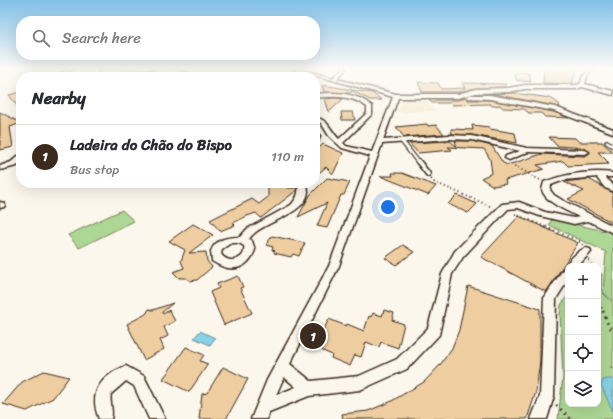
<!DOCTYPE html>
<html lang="en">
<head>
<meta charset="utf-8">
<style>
  :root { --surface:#fff; --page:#f7f7f7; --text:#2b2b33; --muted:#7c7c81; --line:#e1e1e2; --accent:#3b2a1e }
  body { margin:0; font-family:Sriracha,sans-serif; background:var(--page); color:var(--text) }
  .controls { position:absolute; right:12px; bottom:12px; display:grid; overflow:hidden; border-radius:8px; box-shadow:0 4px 16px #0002 }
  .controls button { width:36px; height:36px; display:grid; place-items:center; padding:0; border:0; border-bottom:1px solid var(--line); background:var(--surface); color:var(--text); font:20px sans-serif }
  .you { position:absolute; left:388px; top:207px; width:14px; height:14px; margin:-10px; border:3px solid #fff; border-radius:50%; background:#1a73e8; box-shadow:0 0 0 6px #1a73e833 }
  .badge { display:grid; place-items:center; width:26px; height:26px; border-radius:50%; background:var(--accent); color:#fff; font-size:13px; font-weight:700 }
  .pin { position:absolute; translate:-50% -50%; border:2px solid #fff; box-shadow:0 1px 4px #0006 }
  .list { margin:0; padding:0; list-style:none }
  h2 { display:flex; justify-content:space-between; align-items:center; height:52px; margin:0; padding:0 16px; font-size:17px }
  h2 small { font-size:13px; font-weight:400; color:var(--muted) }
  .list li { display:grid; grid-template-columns:26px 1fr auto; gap:12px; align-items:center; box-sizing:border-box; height:64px; padding:0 16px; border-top:1px solid var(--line) }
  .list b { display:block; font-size:15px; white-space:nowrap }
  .list p { margin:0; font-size:13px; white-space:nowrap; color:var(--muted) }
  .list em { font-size:13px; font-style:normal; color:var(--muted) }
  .icon { flex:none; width:22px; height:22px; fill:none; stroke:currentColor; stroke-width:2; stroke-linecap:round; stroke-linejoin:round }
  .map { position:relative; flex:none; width:613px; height:419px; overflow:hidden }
  .search { position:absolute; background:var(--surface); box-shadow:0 4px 16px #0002; left:16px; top:16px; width:304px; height:44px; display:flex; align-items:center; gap:10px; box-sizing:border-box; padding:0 14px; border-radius:16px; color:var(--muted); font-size:15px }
  .panel { position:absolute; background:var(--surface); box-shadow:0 4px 16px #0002; left:16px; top:72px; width:304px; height:116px; border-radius:16px }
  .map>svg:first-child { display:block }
  .built { fill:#f7ebd5 }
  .green { fill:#add794; stroke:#748059 }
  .water { fill:#87d2e7; stroke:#698f97 }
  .building { fill:#eecea0; stroke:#3b2a1e }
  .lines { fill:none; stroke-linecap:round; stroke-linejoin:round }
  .lane-far1-casing { stroke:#3b2a1e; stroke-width:5.5 }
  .lane-casing { stroke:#3b2a1e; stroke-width:7 }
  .street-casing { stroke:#3b2a1e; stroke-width:3 }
  .path-far2 { stroke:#3b2a1e; stroke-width:2; stroke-dasharray:1 3; stroke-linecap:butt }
  .path-far1 { stroke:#3b2a1e; stroke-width:2.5; stroke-dasharray:1 3.5; stroke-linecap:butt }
  .path { stroke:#3b2a1e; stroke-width:3; stroke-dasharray:1.5 4.5; stroke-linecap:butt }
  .lane-far1 { stroke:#fbf7ec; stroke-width:3.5 }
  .lane { stroke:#fbf7ec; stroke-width:4 }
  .street { fill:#fbf7ec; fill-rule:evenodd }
</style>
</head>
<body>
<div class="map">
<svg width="613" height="419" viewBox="0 0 613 419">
  <rect width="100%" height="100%" fill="#fbf7ec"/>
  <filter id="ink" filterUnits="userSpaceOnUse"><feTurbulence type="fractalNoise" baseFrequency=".025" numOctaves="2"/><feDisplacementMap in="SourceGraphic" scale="8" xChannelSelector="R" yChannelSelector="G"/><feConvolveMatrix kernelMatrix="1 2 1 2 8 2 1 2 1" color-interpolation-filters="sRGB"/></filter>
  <g filter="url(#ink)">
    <polygon class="built" points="406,98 424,99 435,111 397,112 402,100"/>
    <g class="green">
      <polygon points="122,210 134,221 79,248 68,235"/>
      <polygon points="552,219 609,232 613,234 613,301 603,292 606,252 549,225"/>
      <polygon points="598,272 602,274 601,291 613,303 613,419 558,419 563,377 560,314 561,305 568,295 568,404 598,404"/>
    </g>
    <g class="water">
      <polygon points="200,331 215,338 210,345 194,338"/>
      <polygon points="608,379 613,379 613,412 601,385 603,380"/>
    </g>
    <g class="building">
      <polygon points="119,69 155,69 110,76 109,77 98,77 98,70"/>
      <polygon points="544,69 577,69 572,84 543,83"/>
      <polygon points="515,72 529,73 531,82 516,80"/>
      <polygon points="418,82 438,83 441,89 465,88 462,83 506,84 506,87 476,88 458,92 422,92"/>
      <polygon points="322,85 372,93 382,100 370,100 352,91 350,93 324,92"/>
      <polygon points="21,92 21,111 9,95"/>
      <polygon points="513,93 551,98 559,104 560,107 493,94"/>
      <polygon points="466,97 468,100 490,100 554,112 569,118 545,117 541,113 529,113 524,109 503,108 500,105 492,106 490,104 452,105 450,103 432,103 429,100 458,100"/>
      <polygon points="325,99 335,98 343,99 329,112"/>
      <polygon points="0,112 21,123 10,127 13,147 0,150"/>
      <polygon points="341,112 353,112 355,120 342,120"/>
      <polygon points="427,124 428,126 436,125 444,134 404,137 396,127"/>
      <polygon points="472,125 489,127 490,129 515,133 517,143 472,135 452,134 451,129 473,130"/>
      <polygon points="549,137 575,138 579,142 602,142 613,152 598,152 609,163 607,163 609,164 568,166 563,161 537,165 544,169 505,180 506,184 493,186 481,178 492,173 490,159 484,149 448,147 452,150 418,153 409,143 450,141 457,147 455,141 472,141 492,146 503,163 508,165 542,154 585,156 590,153 585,148 557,146"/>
      <polygon points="323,144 343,153 333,174 326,167 315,176 315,152"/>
      <polygon points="392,173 402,173 436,186 428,195 380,176 393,176"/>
      <polygon points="327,178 350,182 344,195 341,195 327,228 317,226 327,203 298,217 310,195"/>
      <polygon points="589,179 613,193 613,223 568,199 584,191 564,182"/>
      <polygon points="288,185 288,188 297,188 297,190 261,218 256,213 247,216 233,223 235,225 220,231 210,220 252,199 259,204 268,197 268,186"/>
      <polygon points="457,195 477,204 468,213 448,204"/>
      <polygon points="519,216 578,243 546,292 481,257"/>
      <polygon points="193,224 213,235 189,253 206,252 207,261 212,267 197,280 190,281 186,278 179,278 173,272 184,268 181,261 185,250 169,241"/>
      <polygon points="272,236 305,243 299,256 293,254 291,257 274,253 275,251 272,250 273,247 266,245"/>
      <polygon points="403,245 414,252 396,265 385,258"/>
      <polygon points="238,276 243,287 240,288 252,313 224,325 210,292 219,288 217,284"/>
      <polygon points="468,286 540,309 540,360 536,392 527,419 343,419 342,414 368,411 390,402 424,382 440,365 452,348 459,330"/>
      <polygon points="173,303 162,312 163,314 169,310 175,321 164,327 168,336 160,340 164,349 144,360 127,324 146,314 149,309 153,310"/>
      <polygon points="384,310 394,313 392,320 404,324 398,348 381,342 379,347 366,342 361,357 355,355 350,366 331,358 332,355 323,351 318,346 318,341 329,319 346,326 347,324 364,331 369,316 371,317 373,313 382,316"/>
      <polygon points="186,347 204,355 200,361 208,364 189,392 163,379"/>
      <polygon points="223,367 248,379 226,419 199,419 202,394 207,393"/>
      <polygon points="44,371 69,377 53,398 27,411 3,404 22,382"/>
    </g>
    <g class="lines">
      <defs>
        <g id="lane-far1">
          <polyline points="401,140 418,162"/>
          <polyline points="607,142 613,146"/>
        </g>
        <polyline id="lane" points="418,161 428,174"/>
        <g id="street">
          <polygon points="69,69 74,69 57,77 51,77"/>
          <polygon points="165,69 186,72 198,77 165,72 125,77 110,77"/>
          <path d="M 293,69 L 299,69 L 333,78 L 342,69 L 346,69 L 337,79 L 396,94 L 458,94 L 476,89 L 508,88 L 525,85 L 576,85 L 580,84 L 583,76 L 590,69 L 594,69 L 587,76 L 585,84 L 613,91 L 613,95 L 582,87 L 577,89 L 525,89 L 508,92 L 476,93 L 458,98 L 398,98 L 383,140 L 449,135 L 472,136 L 527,148 L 585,150 L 589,152 L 585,154 L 528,152 L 509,160 L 505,158 L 506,156 L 520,151 L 472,140 L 449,139 L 382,144 L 339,266 L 290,364 L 311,381 L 359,376 L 397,359 L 428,328 L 442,274 L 455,251 L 502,204 L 519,202 L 545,212 L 574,218 L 579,217 C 568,211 546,203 542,190 L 544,182 C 565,174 590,170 613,173 L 613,177 L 606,177 L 605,178 L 613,185 L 613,191 L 605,188 L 597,178 L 598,177 L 564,180 L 551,185 L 550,190 L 554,195 L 562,200 L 613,226 L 613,233 L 588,221 L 574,224 L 540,216 L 518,208 L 508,209 L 463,257 L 452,274 L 439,335 L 407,369 L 360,390 L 309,396 L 269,412 L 267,419 L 251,419 L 267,380 L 329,266 L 370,156 L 342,148 L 329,136 L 321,123 L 315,121 L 315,117 C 330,121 329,129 339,139 L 367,113 L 367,107 C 352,95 333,96 315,98 L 315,94 C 335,92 356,92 372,106 L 372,114 L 343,143 L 346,146 L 372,152 L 393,97 ZM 284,377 L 296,387 L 276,395 Z"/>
          <polygon points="470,95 490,95 555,107 613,129 613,133 554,111 490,99 468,98 467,97"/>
          <polygon points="315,131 317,132 320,136 318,142 315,144"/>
          <polygon points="18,156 21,156 21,162 17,166 0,170 0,166 11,162"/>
          <path d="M 298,183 L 306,183 C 307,186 308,190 308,192 C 305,216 261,221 249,239 L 252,241 L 255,250 C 247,271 230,273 212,261 L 211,251 C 216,239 227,237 240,237 L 247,229 L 291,205 C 298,197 299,193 298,183 ZM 231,243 L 239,243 L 244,246 C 247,260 228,265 221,254 L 222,249 Z"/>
          <polygon points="0,202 4,203 5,205 4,207 0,208"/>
          <path d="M 586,248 L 590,249 L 591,252 L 578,266 L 568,266 L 568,280 L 556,299 L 554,396 L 547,419 L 531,419 L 540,396 L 544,298 L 564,268 L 566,267 C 567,261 579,250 586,248 Z"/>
          <path d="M 126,366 L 144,376 L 165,419 L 149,419 L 134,386 L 126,381 L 111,394 C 109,402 114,411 111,419 L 99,419 C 88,392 101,376 126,366 Z"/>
        </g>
      </defs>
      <use href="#lane-far1" class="lane-far1-casing"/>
      <use href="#lane" class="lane-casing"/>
      <use href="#street" class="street-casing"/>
      <g class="path-far2">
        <polyline points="511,164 540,180"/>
        <polyline points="431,179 434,182 492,207"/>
        <polyline points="515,214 548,228"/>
      </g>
      <g class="path-far1">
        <polyline points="546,227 581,242 583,245"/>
        <polyline points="589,260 592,266"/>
        <polyline points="598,299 603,312"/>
      </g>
      <g class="path">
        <polyline points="603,311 609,327 613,330"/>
        <polyline points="611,368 613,367"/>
        <polyline points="556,405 571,419"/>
      </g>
      <use href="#lane-far1" class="lane-far1"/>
      <use href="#lane" class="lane"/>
      <use href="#street" class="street"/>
    </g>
  </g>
  <linearGradient id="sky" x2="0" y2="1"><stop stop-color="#81c0e8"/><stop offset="0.54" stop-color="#fdfbf6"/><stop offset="1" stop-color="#fdfbf6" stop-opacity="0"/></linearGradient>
  <rect width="613" height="127" fill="url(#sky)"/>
</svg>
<div class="controls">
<button>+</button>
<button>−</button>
<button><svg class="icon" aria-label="locate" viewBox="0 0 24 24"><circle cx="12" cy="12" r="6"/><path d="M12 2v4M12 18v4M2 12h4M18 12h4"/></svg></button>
<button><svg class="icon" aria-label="layers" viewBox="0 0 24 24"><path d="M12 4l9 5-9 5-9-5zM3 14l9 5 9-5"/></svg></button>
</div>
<div class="you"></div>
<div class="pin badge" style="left:313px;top:336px">1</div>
<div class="search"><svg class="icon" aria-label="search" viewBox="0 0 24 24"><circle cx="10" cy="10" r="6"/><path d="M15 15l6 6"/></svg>Search here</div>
<section class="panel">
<h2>Nearby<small></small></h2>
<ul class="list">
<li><span class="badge">1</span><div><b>Ladeira do Chão do Bispo</b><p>Bus stop</p></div><em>110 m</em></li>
</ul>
</section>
</div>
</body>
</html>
